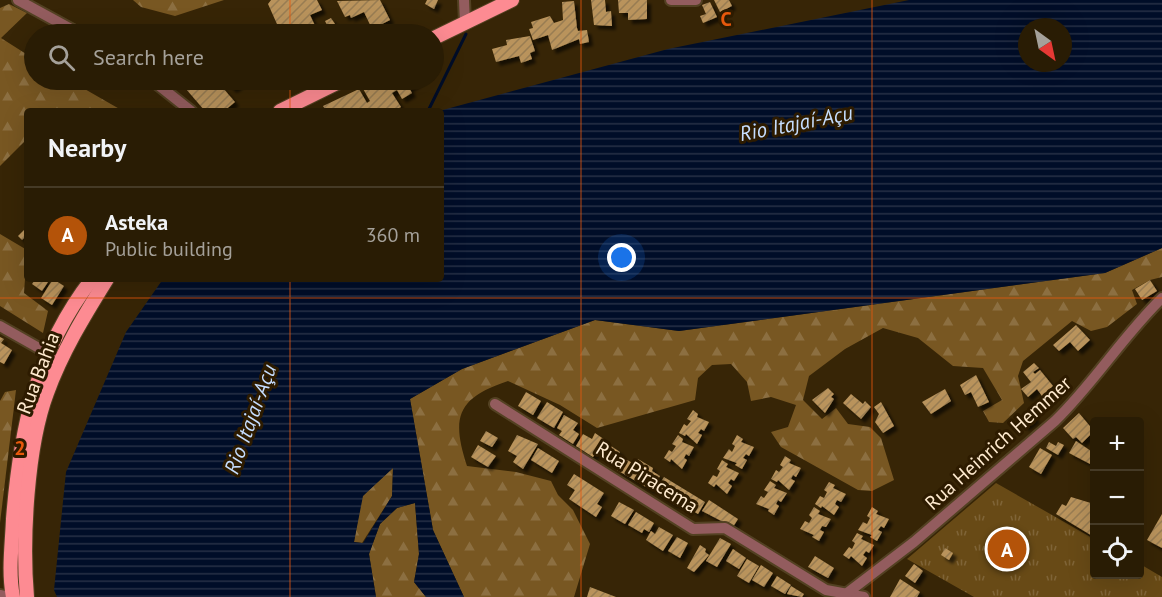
<!DOCTYPE html>
<html lang="en">
<head>
<meta charset="utf-8">
<style>
  :root { --surface:#291c04; --page:#352913; --text:#f1f3f6; --muted:#a5a19a; --line:#453a26; --accent:#b45309 }
  body { margin:0; font-family:"PT Sans",sans-serif; background:var(--page); color:var(--text) }
  .controls { position:absolute; right:18px; bottom:18px; display:grid; overflow:hidden; border-radius:6px; box-shadow:0 6px 24px #0002 }
  .controls button { width:54px; height:54px; display:grid; place-items:center; padding:0; border:0; border-bottom:2px solid var(--line); background:var(--surface); color:var(--text); font:30px sans-serif }
  .compass { position:absolute; left:1018px; top:18px; width:54px; height:54px; border-radius:50%; background:var(--surface); box-shadow:0 6px 24px #0002; rotate:147deg }
  .you { position:absolute; left:622px; top:258px; width:21px; height:21px; margin:-15px; border:4px solid #fff; border-radius:50%; background:#1a73e8; box-shadow:0 0 0 9px #1a73e833 }
  .badge { display:grid; place-items:center; width:39px; height:39px; border-radius:50%; background:var(--accent); color:#fff; font-size:20px; font-weight:700 }
  .pin { position:absolute; translate:-50% -50%; border:3px solid #fff; box-shadow:0 2px 6px #0006 }
  .list { margin:0; padding:0; list-style:none }
  h2 { display:flex; justify-content:space-between; align-items:center; height:78px; margin:0; padding:0 24px; font-size:26px }
  h2 small { font-size:20px; font-weight:400; color:var(--muted) }
  .list li { display:grid; grid-template-columns:39px 1fr auto; gap:18px; align-items:center; box-sizing:border-box; height:96px; padding:0 24px; border-top:2px solid var(--line) }
  .list b { display:block; font-size:22px; white-space:nowrap }
  .list p { margin:0; font-size:20px; white-space:nowrap; color:var(--muted) }
  .list em { font-size:20px; font-style:normal; color:var(--muted) }
  .icon { flex:none; width:33px; height:33px; fill:none; stroke:currentColor; stroke-width:2; stroke-linecap:round; stroke-linejoin:round }
  .map { position:relative; flex:none; width:1162px; height:597px; overflow:hidden }
  .search { position:absolute; background:var(--surface); box-shadow:0 6px 24px #0002; left:24px; top:24px; width:420px; height:66px; display:flex; align-items:center; gap:15px; box-sizing:border-box; padding:0 21px; border-radius:33px; color:var(--muted); font-size:22px }
  .panel { position:absolute; background:var(--surface); box-shadow:0 6px 24px #0002; left:24px; top:108px; width:420px; height:174px; border-radius:6px }
  .map>svg:first-child { display:block }
  .forest { fill:url(#forest-firs) }
  .park { fill:url(#park-tufts) }
  .water { fill:url(#water-rules); fill-rule:evenodd }
  .lines { fill:none; stroke-linecap:round; stroke-linejoin:round }
  .stream { stroke:#000d28; stroke-width:3 }
  .building { fill:url(#building-hatch); filter:url(#shadow) }
  .minor-casing { stroke:#534122; stroke-width:14 }
  .major-casing { stroke:#534122; stroke-width:16 }
  .minor { stroke:#935c5e; stroke-width:10 }
  .major { stroke:#fd8b92; stroke-width:14 }
  .grid { fill:none; stroke:#e8590c; stroke-width:1.5; stroke-opacity:0.55 }
  .labels { text-anchor:middle; dominant-baseline:central; stroke-width:6; stroke-linejoin:round; paint-order:stroke }
  .street-label { font-size:20px; fill:#feeace; stroke:#2d1b00 }
  .water-label { font-size:21px; font-style:italic; fill:#c5ddfe; stroke:#2d1b00 }
  .grid-label { font-size:20px; text-anchor:middle; font-weight:bold; fill:#e8590c; stroke:#2d1b00; stroke-width:6; stroke-linejoin:round; paint-order:stroke }
</style>
</head>
<body>
<div class="map">
<svg width="1162" height="597" viewBox="0 0 1162 597">
  <defs>
    <pattern id="forest-firs" width="22" height="20" patternUnits="userSpaceOnUse" patternTransform="scale(1.5)"><rect width="22" height="20" fill="#785722"/><path d="M5 1l3.5 6h-7zM16 11l3.5 6h-7z" fill="#8c6f41"/></pattern>
    <pattern id="park-tufts" width="24" height="20" patternUnits="userSpaceOnUse" patternTransform="scale(1.5)"><rect width="24" height="20" fill="#684a16"/><path d="M3 7l-1-3M5 7V3M7 7l1-3M15 17l-1-3M17 17v-4M19 17l1-3" fill="none" stroke="#7f6437"/></pattern>
    <pattern id="water-rules" width="6" height="5" patternUnits="userSpaceOnUse" patternTransform="scale(1.5)"><rect width="6" height="5" fill="#000d28"/><path d="M0 2.5h6" fill="none" stroke="#263046"/></pattern>
    <pattern id="building-hatch" width="6" height="6" patternUnits="userSpaceOnUse" patternTransform="scale(1.5)"><rect width="6" height="6" fill="#b9935b"/><path d="M-1 1l2-2M0 6l6-6M5 7l2-2" fill="none" stroke="#987c52"/></pattern>
    <filter id="shadow"><feDropShadow dx="4" dy="4" stdDeviation="1.5" flood-color="#0009"/></filter>
  </defs>
  <rect width="100%" height="100%" fill="#372506"/>
  <g class="forest">
    <polygon points="133,0 224,0 175,16 141,7"/>
    <polygon points="9,4 27,13 1,38 34,59 34,80 69,80 123,111 27,111 27,143 24,142 0,166 0,8"/>
    <polygon points="0,234 27,250 24,293 48,311 43,333 0,306"/>
    <path d="M 1162,248 L 1162,277 L 1150,280 L 1132,290 L 1137,304 L 1107,327 L 1091,331 L 1072,321 L 1023,361 L 1018,376 L 1024,403 L 1003,423 L 989,422 L 983,411 L 1002,400 L 983,368 L 953,366 L 918,338 L 883,328 L 845,349 L 809,376 L 803,400 L 822,419 L 836,408 L 848,424 L 870,427 L 881,438 L 894,480 L 872,491 L 858,490 L 781,447 L 771,432 L 788,427 L 796,405 L 771,397 L 751,401 L 747,382 L 731,364 L 712,365 L 698,378 L 695,400 L 597,428 L 560,405 L 508,381 C 457,398 451,417 467,466 L 516,472 L 551,481 L 558,495 L 573,510 L 590,544 L 574,597 L 464,597 L 433,530 L 410,399 L 462,369 L 595,320 L 679,331 L 1105,273 Z"/>
    <polygon points="16,390 0,523 0,401 5,392"/>
    <polygon points="393,468 392,496 362,543 354,542 362,496"/>
    <polygon points="415,503 419,554 414,582 426,597 376,597 369,554 380,524 397,508"/>
  </g>
  <polygon class="park" points="996,483 1094,539 1094,574 1140,574 1140,564 1162,577 1162,597 974,597 907,559"/>
  <path class="water" d="M 909,0 L 1162,0 L 1162,248 L 1105,273 L 679,331 L 595,320 L 462,369 L 410,399 L 433,530 L 464,597 L 426,597 L 414,582 L 419,554 L 415,503 L 397,508 L 380,524 L 369,554 L 376,597 L 57,597 L 54,590 L 66,472 L 126,332 L 163,279 L 441,279 L 439,111 L 668,49 ZM 1027,27 L 1063,27 L 1063,63 L 1027,63 ZM 393,468 L 392,496 L 363,543 L 354,542 L 363,496 Z"/>
  <g class="lines">
    <polyline class="stream" points="428,111 466,34"/>
  </g>
  <g class="building">
    <polygon points="271,0 317,0 322,10 310,15 318,32 323,30 325,34 278,34 281,33 268,4"/>
    <polygon points="380,0 390,20 372,29 364,12 351,18 350,15 345,17 337,1"/>
    <polygon points="427,0 438,0 434,9 425,4"/>
    <polygon points="591,0 605,0 606,12 611,11 612,26 594,25"/>
    <polygon points="618,0 647,0 647,19 628,20 628,13 619,13"/>
    <polygon points="714,0 729,0 732,6 720,12"/>
    <polygon points="574,1 577,28 578,31 587,30 589,42 580,44 579,39 552,50 548,35 533,40 529,29 533,28 531,22 550,16 554,23 563,20 562,2"/>
    <polygon points="710,2 717,17 703,23 700,16 706,14 702,5"/>
    <polygon points="331,18 335,24 328,27 325,21"/>
    <polygon points="228,27 234,34 218,34"/>
    <polygon points="530,36 535,51 530,53 532,59 521,63 519,56 496,62 492,49 507,45 506,40"/>
    <polygon points="198,80 216,80 235,102 224,111 205,111 186,89"/>
    <polygon points="223,80 246,80 233,89"/>
    <polygon points="378,80 415,80 417,83 409,88 412,93 402,99 397,90 392,93 401,107 393,111 356,111 355,109 326,111 323,106 359,89 367,103 370,101 362,87"/>
    <polygon points="27,227 27,235 22,240 18,236"/>
    <polygon points="35,279 50,279 42,291 32,284"/>
    <polygon points="53,279 64,286 52,305 41,298"/>
    <polygon points="1150,280 1157,291 1142,300 1135,289"/>
    <polygon points="1076,325 1090,340 1078,351 1070,342 1059,351 1053,345"/>
    <polygon points="0,337 4,339 1,343 12,350 4,364 0,362"/>
    <polygon points="1034,363 1039,368 1033,372 1035,374 1040,370 1053,386 1042,396 1037,389 1028,397 1021,389 1031,382 1023,372"/>
    <polygon points="976,375 989,402 978,407 971,392 965,395 960,385"/>
    <polygon points="828,388 834,394 831,397 834,399 825,413 812,400"/>
    <polygon points="945,389 951,401 931,414 922,402"/>
    <polygon points="526,392 541,401 533,415 518,406"/>
    <polygon points="851,394 863,404 865,401 871,407 861,419 843,403"/>
    <polygon points="547,402 563,412 554,428 537,418"/>
    <polygon points="881,402 894,426 883,433 875,422 879,414 874,407"/>
    <polygon points="693,410 698,414 697,417 709,422 704,431 701,429 698,433 702,435 697,444 686,434 685,436 679,433 684,424 687,426 691,421 687,419"/>
    <polygon points="1030,410 1036,419 1025,427 1019,419"/>
    <polygon points="1079,413 1094,431 1082,443 1076,437 1073,439 1063,428"/>
    <polygon points="564,415 578,423 573,430 579,434 573,444 559,435 562,431 557,428"/>
    <polygon points="486,431 498,438 492,447 480,441"/>
    <polygon points="595,433 605,440 593,457 576,446 583,434 592,439"/>
    <polygon points="517,435 538,444 523,469 513,462 517,456 508,451"/>
    <polygon points="678,435 683,439 682,442 694,447 689,456 686,454 684,458 687,460 682,469 671,459 670,462 664,458 669,450 672,452 676,446 672,444"/>
    <polygon points="737,435 743,439 741,442 754,447 749,456 746,454 743,458 747,460 742,469 735,465 737,463 723,458 729,449 732,452 735,446 732,444"/>
    <polygon points="1076,441 1094,453 1094,466 1069,453"/>
    <polygon points="1049,442 1056,446 1058,442 1064,445 1058,455 1046,448"/>
    <polygon points="478,445 496,456 488,467 471,457"/>
    <polygon points="611,446 620,452 613,463 604,458"/>
    <polygon points="538,448 559,461 552,473 531,460"/>
    <polygon points="1040,448 1052,455 1041,474 1029,467"/>
    <polygon points="785,456 791,460 789,463 801,468 796,477 793,475 791,479 795,481 789,490 778,480 777,482 771,479 776,470 779,472 783,467 780,465"/>
    <polygon points="624,458 634,464 638,459 653,468 652,471 660,476 651,490 617,470"/>
    <polygon points="722,460 728,464 726,467 739,473 734,481 731,479 728,483 732,486 727,494 716,484 714,487 708,483 713,475 717,477 720,471 717,469"/>
    <polygon points="574,474 604,493 597,504 602,507 596,517 569,499 575,490 567,485"/>
    <polygon points="664,477 705,502 698,514 677,501 675,505 655,492"/>
    <polygon points="770,481 776,485 774,488 787,493 781,502 778,500 776,504 779,506 774,515 768,511 769,509 756,504 761,496 764,498 768,492 764,490"/>
    <polygon points="829,482 835,485 833,488 846,494 841,502 837,500 835,504 839,507 834,515 822,506 821,508 815,504 820,496 824,498 827,492 824,490"/>
    <polygon points="1071,497 1094,504 1094,537 1056,514 1062,504 1066,506"/>
    <polygon points="709,500 738,519 733,527 702,511"/>
    <polygon points="619,502 634,510 625,524 611,516"/>
    <polygon points="814,507 820,511 818,514 831,519 826,527 822,526 820,530 824,532 819,541 812,537 814,535 800,529 805,521 809,523 812,518 809,515"/>
    <polygon points="872,507 878,511 876,514 889,519 884,528 881,526 878,530 882,532 877,541 870,537 872,535 858,530 863,522 867,524 870,518 867,516"/>
    <polygon points="636,512 654,523 649,532 644,529 642,533 628,525"/>
    <polygon points="1162,514 1162,548 1147,540"/>
    <polygon points="659,527 673,535 663,551 646,540 651,531 655,534"/>
    <polygon points="857,533 863,536 861,539 874,545 869,553 866,551 863,555 867,558 862,566 851,556 849,559 843,555 849,547 852,549 855,543 852,541"/>
    <polygon points="677,537 688,543 680,558 668,551"/>
    <polygon points="720,538 731,544 717,567 706,561"/>
    <polygon points="700,545 706,549 705,552 709,555 694,572 687,568"/>
    <polygon points="945,548 953,553 949,560 941,555"/>
    <polygon points="733,549 746,558 739,569 726,561"/>
    <polygon points="815,556 834,568 828,578 808,567"/>
    <polygon points="747,559 759,566 749,583 737,576"/>
    <polygon points="914,564 923,571 915,583 905,576"/>
    <polygon points="761,565 773,573 764,587 752,580"/>
    <polygon points="777,576 791,585 785,594 771,586"/>
    <polygon points="900,579 920,592 917,597 890,597"/>
    <polygon points="791,586 804,594 802,597 787,594"/>
    <polygon points="590,587 616,597 587,597"/>
  </g>
  <g class="lines">
    <defs>
      <g id="minor">
        <polyline points="18,0 80,34"/>
        <polyline points="464,0 465,23"/>
        <polyline points="671,0 696,0"/>
        <polyline points="152,80 191,111"/>
        <polyline points="0,326 60,360"/>
        <polyline points="495,404 693,529 725,528 826,590 864,597"/>
        <polyline points="0,595 9,597"/>
        <path d="M 842,597 L 914,542 L 1055,421 C 1094,383 1123,336 1162,298"/>
      </g>
      <g id="major">
        <polyline points="434,38 512,0"/>
        <polyline points="280,111 343,80"/>
        <path d="M 13,597 C 8,571 12,545 13,519 C 20,430 36,351 92,279"/>
        <path d="M 27,597 C 22,540 27,446 47,393 C 62,352 84,316 107,279"/>
      </g>
    </defs>
    <use href="#minor" class="minor-casing"/>
    <use href="#major" class="major-casing"/>
    <use href="#minor" class="minor"/>
    <use href="#major" class="major"/>
  </g>
  <path class="grid" d="M 290,0 L 290,34M 581,0 L 581,597M 872,0 L 872,597M 290,80 L 290,111M 290,279 L 290,597M 0,298 L 1162,298"/>
  <g class="labels">
    <g class="street-label">
      <text transform="translate(38 373) rotate(-69)">Rua Bahia</text>
      <text transform="translate(998 443) rotate(-42)">Rua Heinrich Hemmer</text>
      <text transform="translate(647 477) rotate(32)">Rua Piracema</text>
    </g>
    <g class="water-label">
      <text transform="translate(796 123) rotate(-11)">Rio Itajaí-Açu</text>
      <text transform="translate(250 419) rotate(-70)">Rio Itajaí-Açu</text>
    </g>
  </g>
  <g class="grid-label">
    <text x="726" y="26">C</text>
    <text x="20" y="455">2</text>
  </g>
</svg>
<div class="controls">
<button>+</button>
<button>−</button>
<button><svg class="icon" aria-label="locate" viewBox="0 0 24 24"><circle cx="12" cy="12" r="6"/><path d="M12 2v4M12 18v4M2 12h4M18 12h4"/></svg></button>
</div>
<svg class="compass" viewBox="-18 -18 36 36"><path d="M0-13l5 13h-10z" fill="#e53935"/><path d="M0 13l5-13h-10z" fill="#a5a19a"/></svg>
<div class="you"></div>
<div class="pin badge" style="left:1007px;top:549px">A</div>
<div class="search"><svg class="icon" aria-label="search" viewBox="0 0 24 24"><circle cx="10" cy="10" r="6"/><path d="M15 15l6 6"/></svg>Search here</div>
<section class="panel">
<h2>Nearby<small></small></h2>
<ul class="list">
<li><span class="badge">A</span><div><b>Asteka</b><p>Public building</p></div><em>360 m</em></li>
</ul>
</section>
</div>
</body>
</html>
